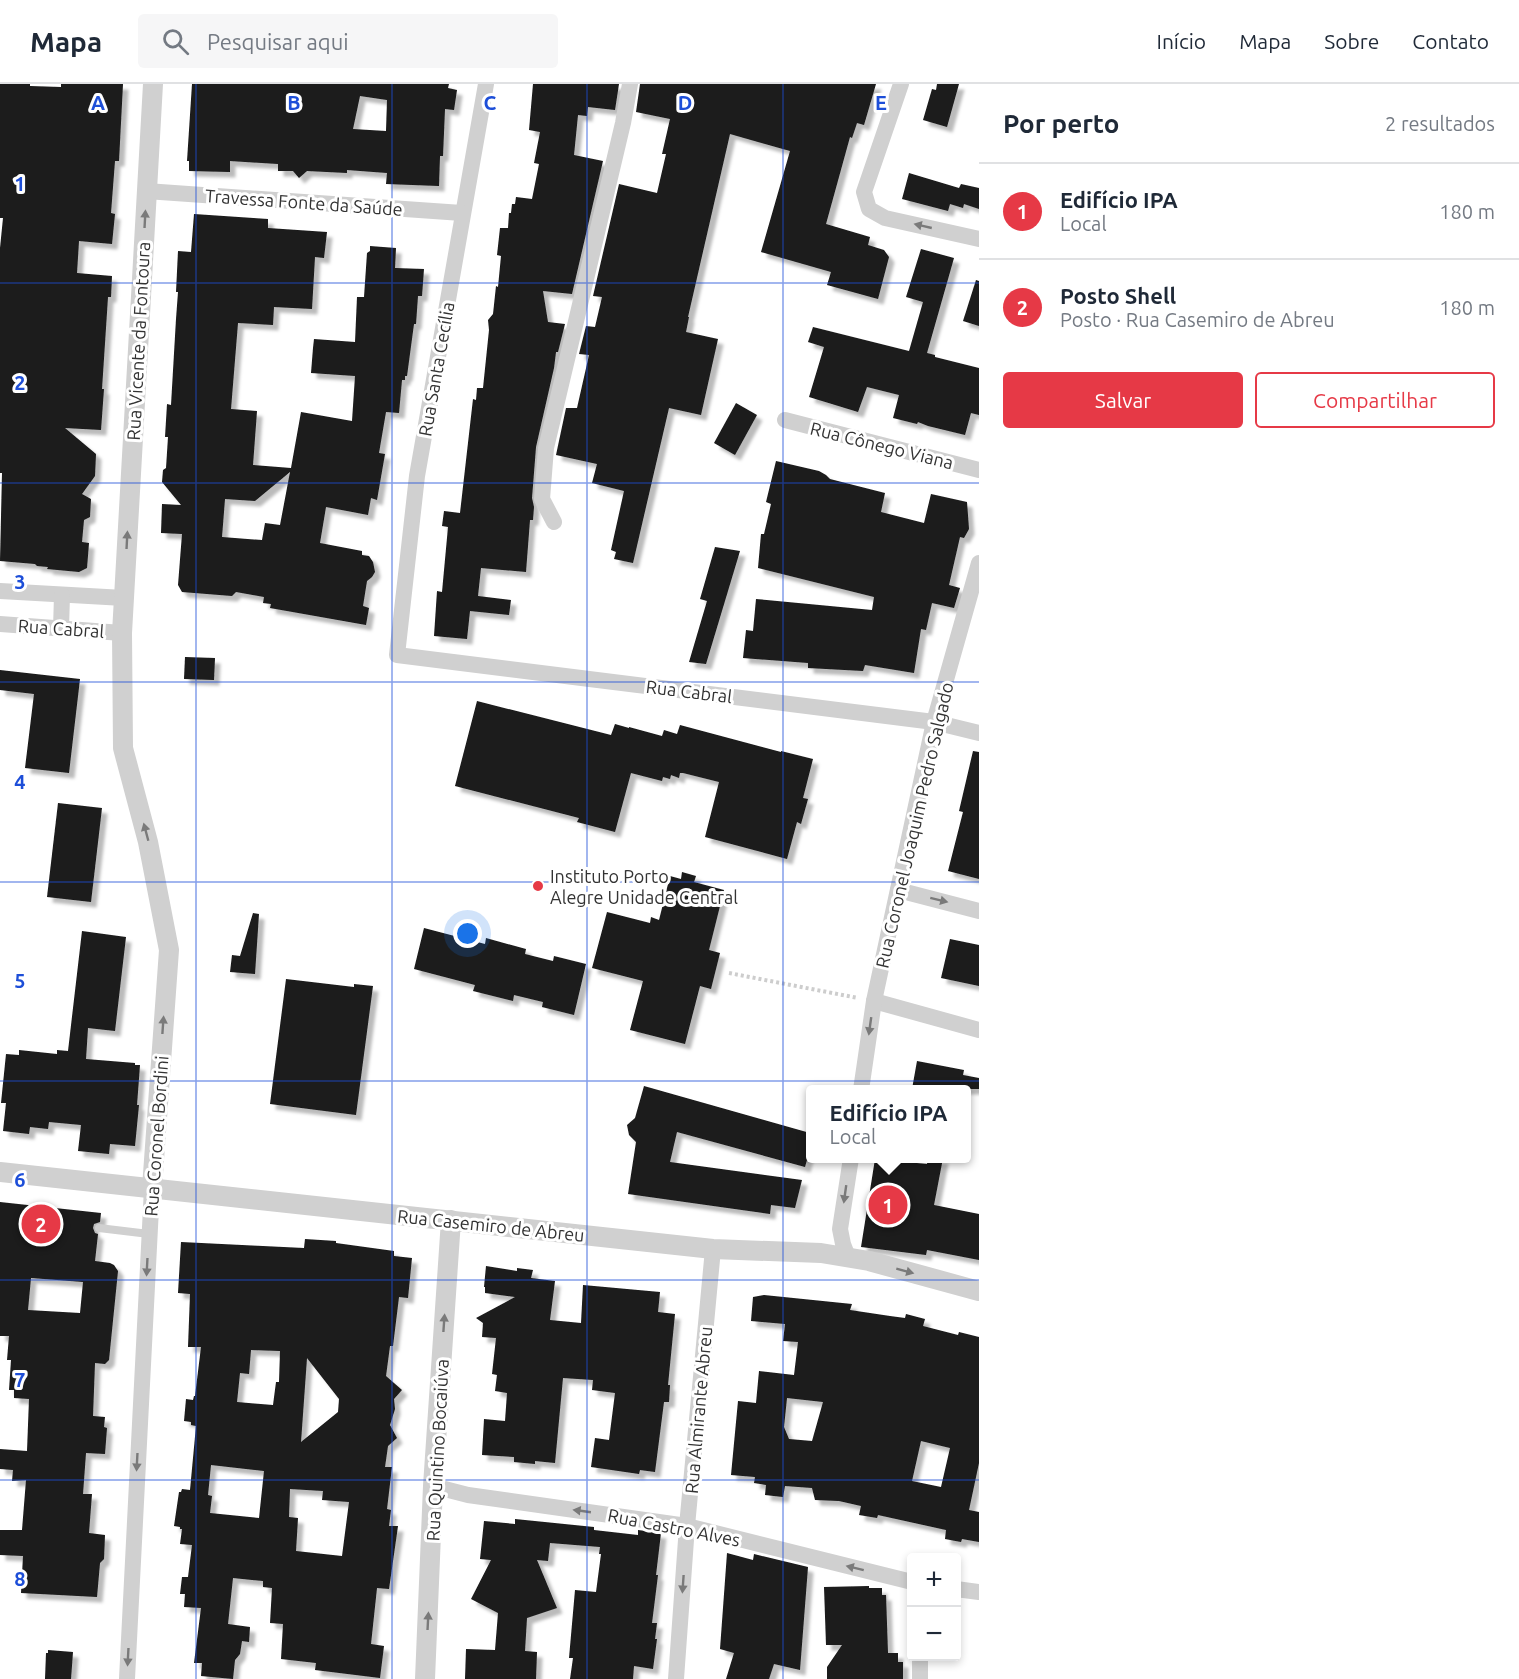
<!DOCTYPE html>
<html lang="pt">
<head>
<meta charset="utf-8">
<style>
  :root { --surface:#fff; --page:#f6f6f7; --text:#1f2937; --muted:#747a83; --line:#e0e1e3; --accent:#e63946 }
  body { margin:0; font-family:Ubuntu,sans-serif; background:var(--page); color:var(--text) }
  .controls { position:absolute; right:18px; bottom:18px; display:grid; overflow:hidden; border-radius:6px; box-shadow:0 3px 9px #0003 }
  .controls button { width:54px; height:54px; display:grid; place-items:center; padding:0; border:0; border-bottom:2px solid var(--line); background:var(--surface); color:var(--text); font:30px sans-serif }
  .you { position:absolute; left:468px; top:850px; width:21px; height:21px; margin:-15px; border:4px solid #fff; border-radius:50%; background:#1a73e8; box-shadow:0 0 0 9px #1a73e833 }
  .badge { display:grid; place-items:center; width:39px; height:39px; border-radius:50%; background:var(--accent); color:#fff; font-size:20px; font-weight:700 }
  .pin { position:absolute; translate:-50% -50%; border:3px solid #fff; box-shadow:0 2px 6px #0006 }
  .popup { position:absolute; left:806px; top:1001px; width:165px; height:78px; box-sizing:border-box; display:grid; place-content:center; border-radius:6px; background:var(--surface); filter:drop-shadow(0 2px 4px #0005); font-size:20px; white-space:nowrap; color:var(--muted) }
  .popup b { font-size:22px; color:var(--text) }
  .popup::after { content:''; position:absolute; left:50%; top:100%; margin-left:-12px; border:12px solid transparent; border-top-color:var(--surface) }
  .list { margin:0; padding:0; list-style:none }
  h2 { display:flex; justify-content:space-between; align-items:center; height:78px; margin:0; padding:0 24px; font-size:26px }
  h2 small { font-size:20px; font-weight:400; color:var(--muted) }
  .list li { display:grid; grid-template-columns:39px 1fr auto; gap:18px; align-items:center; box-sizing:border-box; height:96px; padding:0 24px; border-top:2px solid var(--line) }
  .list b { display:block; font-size:22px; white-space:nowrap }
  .list p { margin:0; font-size:20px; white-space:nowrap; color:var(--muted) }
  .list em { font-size:20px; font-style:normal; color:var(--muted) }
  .actions { display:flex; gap:12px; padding:18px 24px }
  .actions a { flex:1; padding:14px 0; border:2px solid var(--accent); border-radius:6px; text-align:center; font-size:21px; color:var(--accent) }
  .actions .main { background:var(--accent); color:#fff }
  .icon { flex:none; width:33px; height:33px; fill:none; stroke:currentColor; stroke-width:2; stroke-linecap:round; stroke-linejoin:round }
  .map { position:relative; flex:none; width:979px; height:1595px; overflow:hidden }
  header { display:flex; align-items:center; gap:36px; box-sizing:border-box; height:84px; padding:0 30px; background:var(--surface); border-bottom:2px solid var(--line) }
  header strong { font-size:28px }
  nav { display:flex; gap:33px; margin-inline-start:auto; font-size:21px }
  .search { width:420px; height:54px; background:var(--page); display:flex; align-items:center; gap:15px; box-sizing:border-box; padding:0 21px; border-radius:6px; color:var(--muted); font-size:22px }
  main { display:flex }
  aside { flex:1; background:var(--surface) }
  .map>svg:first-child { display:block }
  .building { fill:#1a1a1a; fill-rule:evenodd; filter:url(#shadow) }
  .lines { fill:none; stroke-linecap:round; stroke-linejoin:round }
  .path { stroke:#cdcdcd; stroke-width:4; stroke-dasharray:3 3; stroke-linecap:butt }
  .service { stroke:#d0d0d0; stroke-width:8 }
  .minor { stroke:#d0d0d0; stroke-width:16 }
  .tertiary { stroke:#d0d0d0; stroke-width:20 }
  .oneway { fill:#7a7a7a }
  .grid { fill:none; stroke:#1d4ed8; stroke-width:1.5; stroke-opacity:0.55 }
  .poi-dot { fill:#e63946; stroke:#fff; stroke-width:2 }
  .labels { text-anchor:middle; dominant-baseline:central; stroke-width:6; stroke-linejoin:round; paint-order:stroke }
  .street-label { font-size:18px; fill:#333; stroke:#fff }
  .poi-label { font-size:18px; fill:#333; stroke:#fff; text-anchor:start }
  .grid-label { font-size:20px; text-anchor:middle; font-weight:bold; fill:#1d4ed8; stroke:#fff; stroke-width:6; stroke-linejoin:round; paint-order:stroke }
</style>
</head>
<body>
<header>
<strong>Mapa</strong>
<div class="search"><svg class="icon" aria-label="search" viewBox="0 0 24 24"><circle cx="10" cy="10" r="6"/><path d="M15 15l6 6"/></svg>Pesquisar aqui</div>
<nav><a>Início</a><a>Mapa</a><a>Sobre</a><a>Contato</a></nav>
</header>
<main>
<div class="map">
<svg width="979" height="1595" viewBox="0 0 979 1595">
  <defs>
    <filter id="shadow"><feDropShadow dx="5.5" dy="5.5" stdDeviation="1.5" flood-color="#0004"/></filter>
  </defs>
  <rect width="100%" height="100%" fill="#fff"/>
  <g class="building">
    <polygon points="0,0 30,0 30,2 61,3 61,0 123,0 119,77 115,77 111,129 115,130 112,160 79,157 77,189 112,192 111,213 108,213 102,305 104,305 101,346 65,344 96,370 95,392 82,410 91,415 90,433 84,436 82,458 89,459 87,484 79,488 47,485 48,483 37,482 35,480 0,477 2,389 0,389 0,164 3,134 0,134"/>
    <path d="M 192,0 L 449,0 L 448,4 L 457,6 L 454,26 L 445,25 L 443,72 L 440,72 L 439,102 L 386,100 L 387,89 L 347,86 L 347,89 L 307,87 L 299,94 L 293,87 L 278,87 L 278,80 L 230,77 L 230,88 L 189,87 L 189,77 L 187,77 ZM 360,12 L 387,16 L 386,47 L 353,45 Z"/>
    <polygon points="533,0 619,0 615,26 588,23 587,32 578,31 574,71 603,77 572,210 543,207 548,238 565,240 558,268 556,268 554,284 536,363 532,414 534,423 533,436 530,436 526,488 481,484 478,512 511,516 509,531 470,527 467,555 434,552 437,507 442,508 448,443 442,442 444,427 460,429 473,315 476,316 477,304 483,304 489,246 488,236 493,230 496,202 498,203 501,172 497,171 500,144 508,144 509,129 511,129 512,120 515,120 516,113 532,115 539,80 534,79 540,48 529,46"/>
    <polygon points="640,0 876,0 864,41 857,39 852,54 850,53 826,140 870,153 868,161 884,166 889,173 878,215 827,201 831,188 761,168 790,67 730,50 688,233 689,233 686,248 718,255 701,331 669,324 633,479 614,475 616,468 611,466 624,407 592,399 597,380 556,371 566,324 577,324 589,271 579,270 586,242 595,243 602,213 593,212 619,100 657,109 666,70 662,70 670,35 636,28"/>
    <polygon points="937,0 959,0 947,43 923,36 932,5 936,6"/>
    <polygon points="909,89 959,104 961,100 979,104 979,125 964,120 963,124 950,120 948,127 902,115"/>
    <path d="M 194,130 L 268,135 L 268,144 L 327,148 L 324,174 L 315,173 L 312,225 L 274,223 L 273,241 L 238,239 L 231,325 L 257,327 L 253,381 L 291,384 L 301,328 L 352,337 L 355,292 L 311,289 L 313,264 L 314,255 L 355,258 L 357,213 L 364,213 L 367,169 L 370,167 L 370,162 L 396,164 L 395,184 L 424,185 L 422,212 L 418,212 L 416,240 L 414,240 L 407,292 L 405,292 L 405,296 L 402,296 L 399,329 L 386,328 L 379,369 L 385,370 L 377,416 L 371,414 L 368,431 L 326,423 L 320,459 L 362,467 L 362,471 L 369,472 L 373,478 L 375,488 L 372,493 L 367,497 L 363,522 L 369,524 L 366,541 L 270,524 L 271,520 L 263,519 L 264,513 L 236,508 L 232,512 L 182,508 L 178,501 L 182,450 L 161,449 L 162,420 L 181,421 L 162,398 L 163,386 L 166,384 L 168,353 L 165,353 L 167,320 L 171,321 L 176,235 L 178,208 L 176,208 L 178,167 L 191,168 ZM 290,388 L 280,441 L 265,439 L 262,456 L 222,453 L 225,415 L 255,417 Z"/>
    <polygon points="921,165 954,174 927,269 935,271 935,273 979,284 979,331 971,329 965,351 928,342 918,338 917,340 893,334 899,311 867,303 858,328 809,313 824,263 808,258 813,243 909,267 923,218 906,213"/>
    <polygon points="976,196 979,197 979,242 963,237"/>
    <polygon points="736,319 757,331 735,371 714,359"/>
    <polygon points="776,377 819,387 826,391 830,395 885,409 881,428 924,439 931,410 967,418 969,445 964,454 960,453 949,501 960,504 954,524 932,519 926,546 921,545 914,589 865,581 863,587 808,584 808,579 743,574 746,546 753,547 756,515 872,526 874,513 758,484 761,450 764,450 771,420 766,418"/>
    <polygon points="715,463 740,467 706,580 689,578 707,517 700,515"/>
    <polygon points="185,573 215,574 214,596 184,595"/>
    <polygon points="0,586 80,595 69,689 25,684 34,610 0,606"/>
    <polygon points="477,617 611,651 615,640 629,644 629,643 662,652 664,646 677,650 680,641 781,668 781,667 813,675 803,714 808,715 801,740 797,738 787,775 705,753 719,698 683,689 680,689 679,694 671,691 670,695 663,693 662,697 631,689 615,748 577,738 579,734 455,702"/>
    <polygon points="973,667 979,668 979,795 948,787 963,728 959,727"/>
    <polygon points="58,719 102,724 91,818 47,813"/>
    <polygon points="682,788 696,792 694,798 724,806 709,866 720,869 711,905 700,902 685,960 630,946 643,897 592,884 607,828 650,839 651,833 659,836 670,792 681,795"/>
    <polygon points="253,829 259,830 255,890 230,888 232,871 240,872"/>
    <polygon points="424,844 485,860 486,854 526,865 525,870 553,877 554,872 586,880 574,931 542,923 543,918 514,911 513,917 473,907 475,901 414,885"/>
    <polygon points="82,847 126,853 115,947 88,944 86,975 135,979 135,981 140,981 137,1021 139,1021 135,1062 110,1060 109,1070 78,1067 81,1041 49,1038 48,1045 30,1043 29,1050 3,1047 6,1019 1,1019 6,970 19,971 19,966 57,970 57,966 68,967"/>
    <polygon points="950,855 979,861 979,902 941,894"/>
    <polygon points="286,895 354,903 354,900 373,902 356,1031 270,1020"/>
    <polygon points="917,977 964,986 963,991 979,994 979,1005 912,1005"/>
    <polygon points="644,1002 810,1049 810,1065 805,1083 677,1048 670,1078 802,1096 795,1124 771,1121 770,1130 628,1110 636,1058 629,1051 627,1041 635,1034"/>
    <polygon points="928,1074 943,1074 934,1121 979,1130 979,1176 927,1166 926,1171 861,1163 875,1075 927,1080"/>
    <path d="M 0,1118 L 101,1129 L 100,1138 L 94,1140 L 93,1144 L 95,1149 L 98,1150 L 95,1177 L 110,1179 L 114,1181 L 118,1187 L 109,1276 L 105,1280 L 95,1279 L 93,1332 L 105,1333 L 104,1343 L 107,1344 L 105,1370 L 86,1369 L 83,1410 L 92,1410 L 89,1449 L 105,1451 L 104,1475 L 100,1479 L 97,1513 L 21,1509 L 23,1472 L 0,1471 L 0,1446 L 22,1446 L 26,1396 L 12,1397 L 13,1386 L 0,1385 L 0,1365 L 27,1367 L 29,1315 L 14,1314 L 14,1306 L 9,1306 L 11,1276 L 7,1276 L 9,1252 L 0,1252 ZM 31,1194 L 83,1198 L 80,1229 L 28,1226 Z"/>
    <path d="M 305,1155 L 336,1157 L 336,1159 L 394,1167 L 394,1172 L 412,1174 L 408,1214 L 399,1213 L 393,1262 L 390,1262 L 386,1292 L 402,1306 L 394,1315 L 395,1325 L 390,1341 L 397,1354 L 388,1362 L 385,1383 L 392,1383 L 387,1425 L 391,1426 L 389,1442 L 398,1442 L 389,1505 L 377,1504 L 371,1560 L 384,1562 L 380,1594 L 315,1586 L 316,1579 L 281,1575 L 283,1540 L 270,1539 L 272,1504 L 263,1503 L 263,1497 L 233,1494 L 228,1540 L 250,1543 L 249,1558 L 242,1557 L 240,1570 L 235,1576 L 233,1595 L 201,1592 L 202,1579 L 194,1579 L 201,1524 L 184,1523 L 185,1510 L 180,1510 L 182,1493 L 188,1493 L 192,1461 L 180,1460 L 182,1445 L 180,1445 L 180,1443 L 174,1442 L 179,1408 L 181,1408 L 182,1405 L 190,1406 L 196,1342 L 191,1341 L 191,1338 L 184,1337 L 186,1315 L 193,1316 L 194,1312 L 195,1312 L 201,1263 L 188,1263 L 190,1210 L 178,1209 L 181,1158 L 304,1164 ZM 251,1266 L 280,1267 L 279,1298 L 276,1298 L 273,1321 L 237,1318 L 240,1289 L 249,1290 ZM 307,1274 L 339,1315 L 338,1328 L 301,1358 ZM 211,1381 L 264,1387 L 259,1434 L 210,1429 L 212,1412 L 208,1411 ZM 290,1405 L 323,1407 L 322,1416 L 349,1418 L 342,1472 L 296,1467 L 298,1434 L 289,1433 Z"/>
    <polygon points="486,1182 517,1187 517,1184 533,1186 531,1194 555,1197 550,1236 581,1239 583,1201 660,1208 658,1228 675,1230 668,1301 670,1301 669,1318 664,1318 655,1388 640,1386 639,1390 591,1383 595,1354 609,1356 615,1309 592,1306 593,1296 563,1294 555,1379 535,1377 535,1380 514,1378 514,1373 482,1371 484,1335 505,1337 507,1309 495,1307 497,1291 492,1290 496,1254 482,1253 483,1239 476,1234 515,1213 485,1209 485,1203 484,1203"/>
    <path d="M 764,1211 L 852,1220 L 850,1226 L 890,1232 L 905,1234 L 906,1230 L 925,1235 L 923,1242 L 958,1251 L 959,1248 L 979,1253 L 979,1379 L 969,1426 L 979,1428 L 979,1458 L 962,1455 L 961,1458 L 945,1455 L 946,1446 L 878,1431 L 877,1434 L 859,1431 L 861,1422 L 839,1417 L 815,1416 L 812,1404 L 785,1402 L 783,1413 L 765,1411 L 766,1401 L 754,1399 L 755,1393 L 731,1391 L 738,1317 L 756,1319 L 759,1287 L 794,1291 L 798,1258 L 783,1257 L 785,1240 L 751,1237 L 753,1213 ZM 787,1314 L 823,1318 L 812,1357 L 789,1355 L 784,1343 ZM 921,1357 L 950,1364 L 941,1403 L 912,1397 Z"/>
    <polygon points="515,1435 594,1443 594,1446 638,1451 638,1446 661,1449 656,1491 658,1491 652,1539 657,1539 655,1555 657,1555 653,1585 634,1582 633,1595 570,1595 573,1574 569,1574 575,1506 596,1508 601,1470 599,1470 600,1463 550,1459 548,1477 537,1476 557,1524 527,1534 525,1567 537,1568 536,1595 465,1595 466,1565 495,1566 498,1529 471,1515 491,1476 480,1475 484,1437 515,1440"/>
    <polygon points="727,1469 753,1476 754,1470 808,1483 800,1586 774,1580 769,1595 726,1595 734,1569 720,1565"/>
    <polygon points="869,1502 869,1504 882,1504 882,1511 886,1511 888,1569 898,1569 898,1578 903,1578 903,1595 827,1595 827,1583 842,1561 826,1561 824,1503"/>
    <polygon points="48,1566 73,1568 71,1595 45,1595 46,1569 48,1569"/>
  </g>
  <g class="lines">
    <polyline class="path" points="729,889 858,914"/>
    <polyline class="service" points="99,1144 149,1150"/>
    <g class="minor">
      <polyline points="486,0 417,392 397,571 934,638 979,649"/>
      <polyline points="901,0 864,108 869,125 885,134 979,155"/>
      <polyline points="146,107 462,129"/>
      <polyline points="785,336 979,386"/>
      <polyline points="554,438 542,415 546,364 623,39 630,0"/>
      <polyline points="0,507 124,514"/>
      <polyline points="0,540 122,549"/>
      <polyline points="61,545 62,511"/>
      <polyline points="898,806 979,827"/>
      <polyline points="874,917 979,946"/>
      <polyline points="861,1006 874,917 934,638 979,479"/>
      <polyline points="848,1173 843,1160 840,1145 851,1074"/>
      <polyline points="433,1402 468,1411 687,1442 912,1498"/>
      <polyline points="956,1505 979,1508"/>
      <polyline points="920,1572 920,1595"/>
      <polyline points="127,1595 152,1104"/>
      <polyline points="676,1595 687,1442 713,1165"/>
    </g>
    <g class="tertiary">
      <polyline points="0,1088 713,1165 821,1169 869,1177 979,1207"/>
      <polyline points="152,1104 169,866 148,758 123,664 122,549 153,0"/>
      <polyline points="425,1595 433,1402 451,1136"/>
    </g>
  </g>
  <defs><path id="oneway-solid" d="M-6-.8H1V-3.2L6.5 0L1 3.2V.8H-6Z" transform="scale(1.5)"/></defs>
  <g class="oneway">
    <use href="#oneway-solid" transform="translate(145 135) rotate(-87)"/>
    <use href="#oneway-solid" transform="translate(923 142) rotate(-167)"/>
    <use href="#oneway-solid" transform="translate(127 456) rotate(-87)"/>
    <use href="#oneway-solid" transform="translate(146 748) rotate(-105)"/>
    <use href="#oneway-solid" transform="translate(939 816) rotate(14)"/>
    <use href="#oneway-solid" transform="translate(163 941) rotate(-86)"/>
    <use href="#oneway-solid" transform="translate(870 942) rotate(98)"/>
    <use href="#oneway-solid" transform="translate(845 1110) rotate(98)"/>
    <use href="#oneway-solid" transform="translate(147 1183) rotate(93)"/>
    <use href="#oneway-solid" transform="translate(905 1187) rotate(15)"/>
    <use href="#oneway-solid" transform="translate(444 1239) rotate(-86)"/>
    <use href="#oneway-solid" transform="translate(137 1378) rotate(93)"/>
    <use href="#oneway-solid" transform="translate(582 1427) rotate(-172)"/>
    <use href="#oneway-solid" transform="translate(855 1484) rotate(-166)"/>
    <use href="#oneway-solid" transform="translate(683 1500) rotate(94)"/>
    <use href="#oneway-solid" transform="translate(428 1537) rotate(-87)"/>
    <use href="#oneway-solid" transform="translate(128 1573) rotate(93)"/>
  </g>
  <path class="grid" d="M 196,0 L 196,1595M 392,0 L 392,1595M 587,0 L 587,1595M 783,0 L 783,1595M 0,199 L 979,199M 0,399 L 979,399M 0,598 L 979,598M 0,798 L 979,798M 0,997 L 979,997M 0,1196 L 979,1196M 0,1396 L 979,1396"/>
  <circle class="poi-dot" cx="538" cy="802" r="6"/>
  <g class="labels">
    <g class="street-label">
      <text transform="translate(304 118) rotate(4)">Travessa Fonte da Saúde</text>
      <text transform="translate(138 257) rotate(-87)">Rua Vicente da Fontoura</text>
      <text transform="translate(436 285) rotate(-80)">Rua Santa Cecília</text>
      <text transform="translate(882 361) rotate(14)">Rua Cônego Viana</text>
      <text transform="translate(61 544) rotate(4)">Rua Cabral</text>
      <text transform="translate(689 607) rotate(7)">Rua Cabral</text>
      <text transform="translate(914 741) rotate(-77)">Rua Coronel Joaquim Pedro Salgado</text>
      <text transform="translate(156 1052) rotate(-86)">Rua Coronel Bordini</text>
      <text transform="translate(491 1141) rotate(6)">Rua Casemiro de Abreu</text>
      <text transform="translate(698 1326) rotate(-85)">Rua Almirante Abreu</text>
      <text transform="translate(437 1366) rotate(-87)">Rua Quintino Bocaiúva</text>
      <text transform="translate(674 1443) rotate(11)">Rua Castro Alves</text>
    </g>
    <g class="poi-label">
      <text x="550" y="792">Instituto Porto<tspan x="550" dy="21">Alegre Unidade Central</tspan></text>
    </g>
  </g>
  <g class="grid-label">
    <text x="98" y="26">A</text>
    <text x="294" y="26">B</text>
    <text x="490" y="26">C</text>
    <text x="685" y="26">D</text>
    <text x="881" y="26">E</text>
    <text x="20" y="107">1</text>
    <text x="20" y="306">2</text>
    <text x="20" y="505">3</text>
    <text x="20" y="705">4</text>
    <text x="20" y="904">5</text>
    <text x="20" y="1103">6</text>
    <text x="20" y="1303">7</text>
    <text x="20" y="1502">8</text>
  </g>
</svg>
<div class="controls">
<button>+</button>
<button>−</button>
</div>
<div class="you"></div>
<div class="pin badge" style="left:888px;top:1121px">1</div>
<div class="popup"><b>Edifício IPA</b>Local</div>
<div class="pin badge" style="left:41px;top:1140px">2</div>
</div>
<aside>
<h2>Por perto<small>2 resultados</small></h2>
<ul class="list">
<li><span class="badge">1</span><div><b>Edifício IPA</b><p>Local</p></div><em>180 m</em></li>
<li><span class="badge">2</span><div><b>Posto Shell</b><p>Posto · Rua Casemiro de Abreu</p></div><em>180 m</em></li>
</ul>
<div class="actions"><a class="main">Salvar</a><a>Compartilhar</a></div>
</aside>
</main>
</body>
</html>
